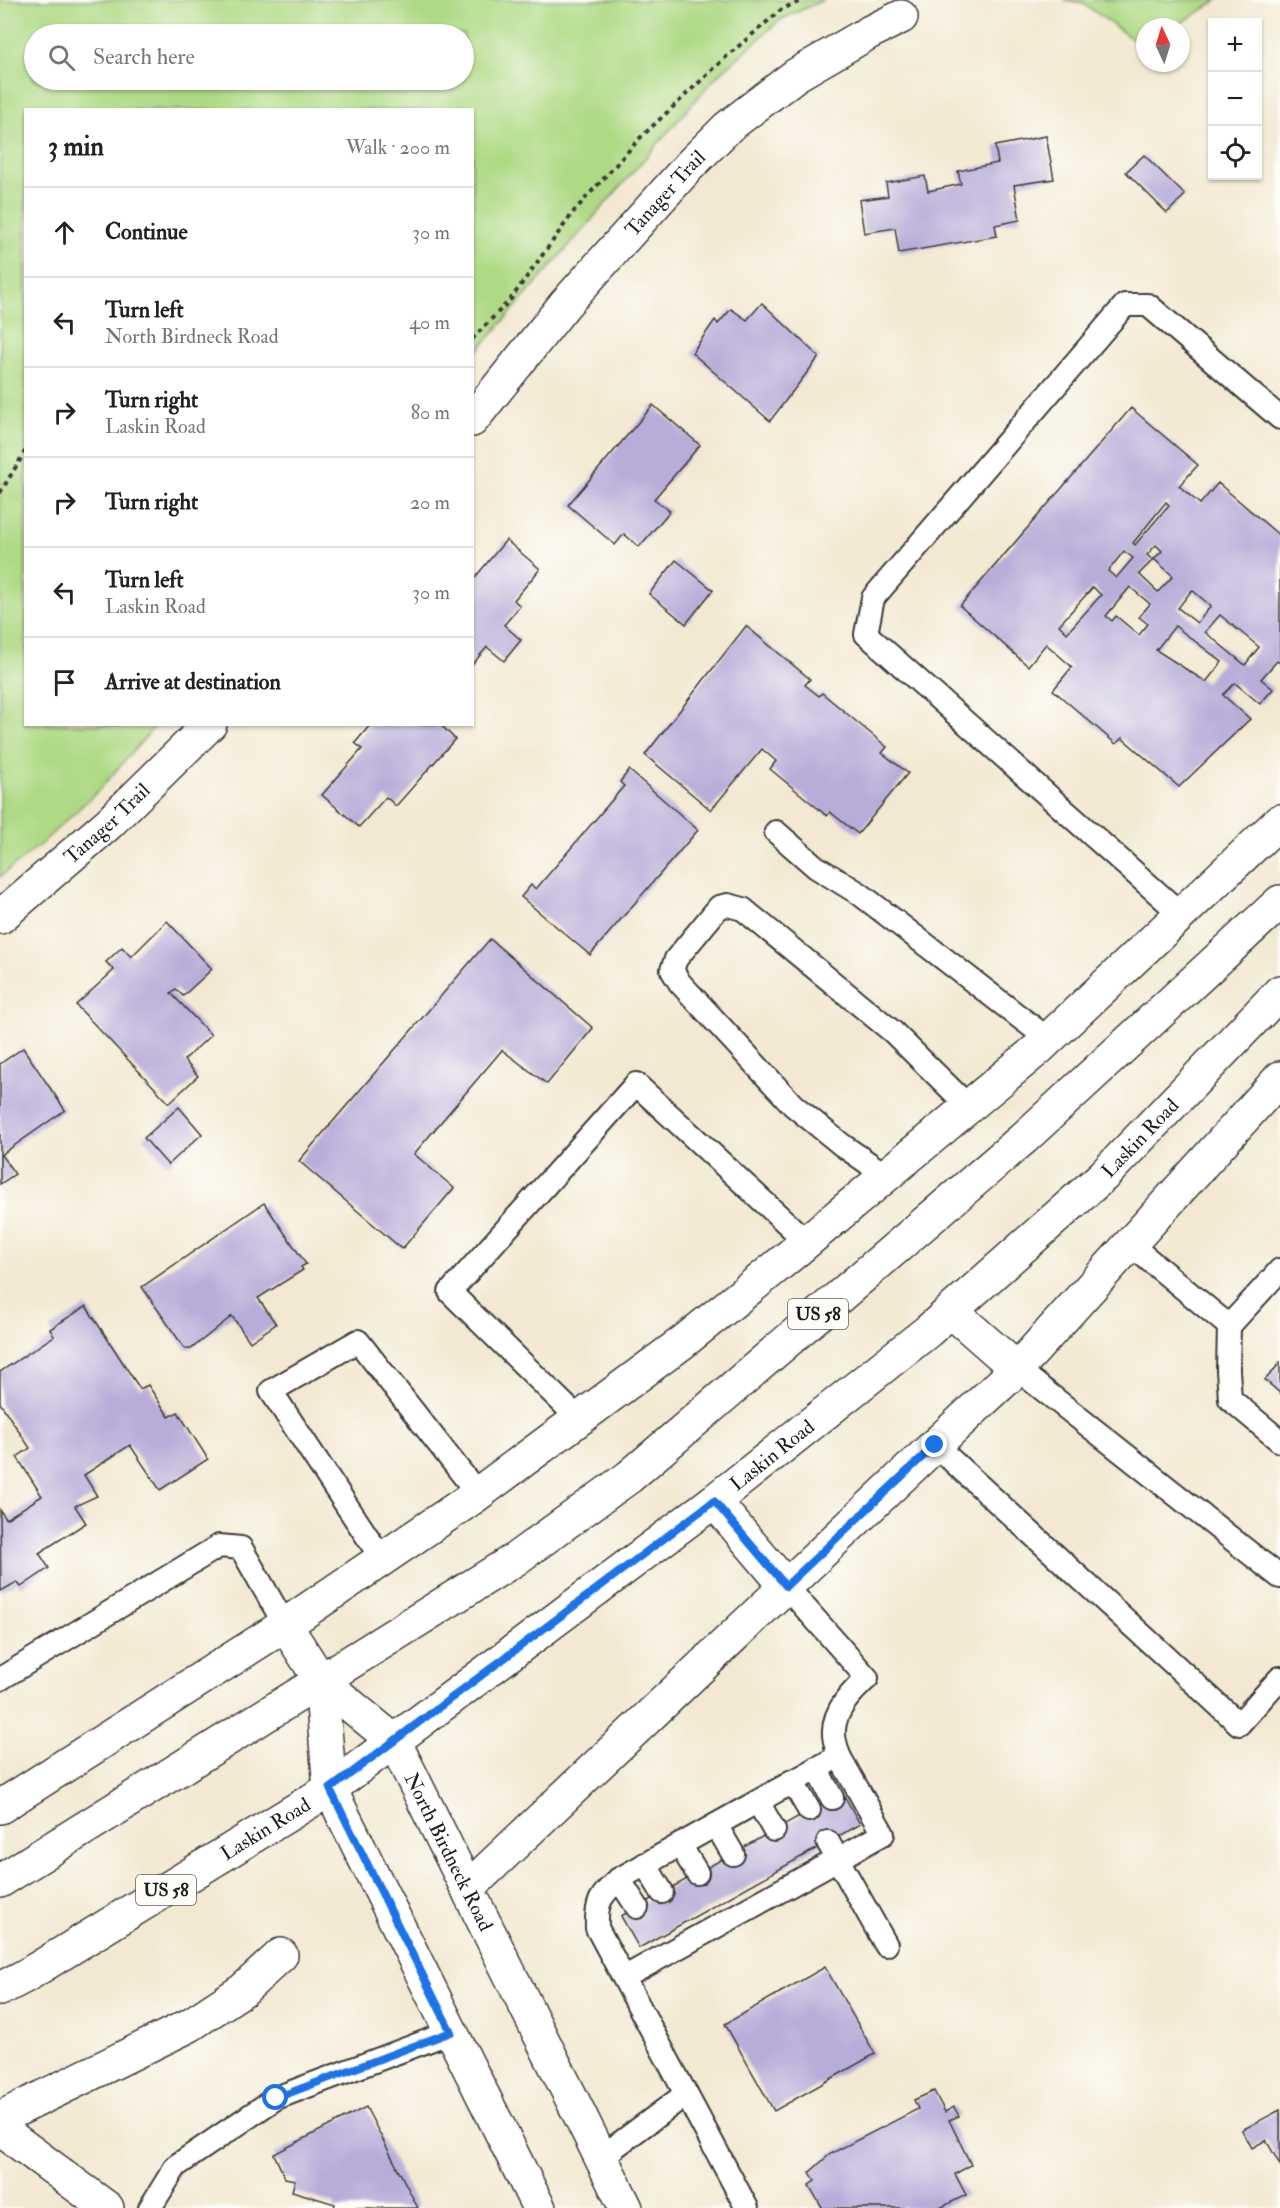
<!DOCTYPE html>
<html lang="en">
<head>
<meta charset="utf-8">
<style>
  :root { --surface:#fff; --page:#f6f6f6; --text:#222; --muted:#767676; --line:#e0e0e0 }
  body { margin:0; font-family:"IM FELL Double Pica",serif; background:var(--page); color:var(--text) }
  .controls { position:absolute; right:18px; top:18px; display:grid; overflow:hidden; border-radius:0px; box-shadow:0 2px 4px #0004 }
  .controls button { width:54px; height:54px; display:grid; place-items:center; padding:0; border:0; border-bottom:2px solid var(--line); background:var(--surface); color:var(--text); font:30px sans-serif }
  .compass { position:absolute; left:1136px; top:18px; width:54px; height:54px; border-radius:50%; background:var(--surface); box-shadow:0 2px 4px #0004; rotate:356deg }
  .stop { position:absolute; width:18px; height:18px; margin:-14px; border:4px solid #1a73e8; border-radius:50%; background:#fff }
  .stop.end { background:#1a73e8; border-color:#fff; box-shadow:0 2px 6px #0008 }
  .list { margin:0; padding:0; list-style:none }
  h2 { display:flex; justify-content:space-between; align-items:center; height:78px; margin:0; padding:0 24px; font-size:26px }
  h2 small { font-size:20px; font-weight:400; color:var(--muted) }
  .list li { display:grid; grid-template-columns:39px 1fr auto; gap:18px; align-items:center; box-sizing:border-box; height:90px; padding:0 24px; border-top:2px solid var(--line) }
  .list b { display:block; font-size:22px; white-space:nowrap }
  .list p { margin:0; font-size:20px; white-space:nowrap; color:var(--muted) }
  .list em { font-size:20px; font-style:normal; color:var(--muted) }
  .icon { flex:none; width:33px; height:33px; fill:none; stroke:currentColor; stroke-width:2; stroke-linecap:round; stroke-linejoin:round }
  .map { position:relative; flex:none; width:1280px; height:2208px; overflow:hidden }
  .search { position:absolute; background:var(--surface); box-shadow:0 2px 4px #0004; left:24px; top:24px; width:450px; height:66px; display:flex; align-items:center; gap:15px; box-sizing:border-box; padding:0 21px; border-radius:33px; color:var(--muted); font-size:22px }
  .panel { position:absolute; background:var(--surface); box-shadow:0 2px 4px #0004; left:24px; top:108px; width:450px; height:618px; border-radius:0px }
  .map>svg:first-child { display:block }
  .green { fill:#afda85; stroke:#667b50; stroke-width:1.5; fill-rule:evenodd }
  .building { fill:#b8add9; fill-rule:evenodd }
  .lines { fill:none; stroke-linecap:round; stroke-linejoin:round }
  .service-casing { stroke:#3c3b37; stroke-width:26 }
  .minor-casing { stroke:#3c3b37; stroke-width:36 }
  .secondary-casing { stroke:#3c3b37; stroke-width:36 }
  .primary-casing { stroke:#3c3b37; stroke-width:36 }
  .path { stroke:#3c3b37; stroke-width:4; stroke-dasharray:4.5 4.5; stroke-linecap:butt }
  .service { stroke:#fff; stroke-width:22 }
  .minor { stroke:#fff; stroke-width:33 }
  .secondary { stroke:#fff; stroke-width:33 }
  .primary { stroke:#fff; stroke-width:33 }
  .route { stroke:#1a73e8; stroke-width:8 }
  .labels { text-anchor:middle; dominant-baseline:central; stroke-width:6; stroke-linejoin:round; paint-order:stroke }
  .shield { fill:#fdfcf7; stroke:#605f5e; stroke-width:1.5 }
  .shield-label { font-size:18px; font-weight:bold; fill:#1c1c1c }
  .street-label { font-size:20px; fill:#1c1c1c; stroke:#fdfcf7 }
</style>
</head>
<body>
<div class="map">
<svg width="1280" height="2208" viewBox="0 0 1280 2208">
  <rect width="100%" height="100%" fill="#fdfcf7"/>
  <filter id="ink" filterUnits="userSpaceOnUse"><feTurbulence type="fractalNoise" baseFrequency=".0167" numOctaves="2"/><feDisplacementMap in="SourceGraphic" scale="12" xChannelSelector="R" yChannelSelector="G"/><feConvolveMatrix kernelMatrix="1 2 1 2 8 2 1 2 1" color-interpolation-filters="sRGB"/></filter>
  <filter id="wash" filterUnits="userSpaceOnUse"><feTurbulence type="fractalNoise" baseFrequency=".008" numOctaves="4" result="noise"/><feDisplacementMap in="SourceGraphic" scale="24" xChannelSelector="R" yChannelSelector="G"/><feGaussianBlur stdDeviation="1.35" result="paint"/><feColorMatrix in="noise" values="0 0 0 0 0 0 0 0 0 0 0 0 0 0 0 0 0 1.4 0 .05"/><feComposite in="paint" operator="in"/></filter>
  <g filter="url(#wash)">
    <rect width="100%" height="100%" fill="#f3e9d2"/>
    <g class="green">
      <path d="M 0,0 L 823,0 L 780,20 L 714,79 L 473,356 L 472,110 L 26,110 L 26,724 L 156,725 L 100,789 L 42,843 L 0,877 ZM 34,34 L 464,34 L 464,80 L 34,80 Z"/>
      <polygon points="1063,0 1218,0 1175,27 1145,27 1145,46 1143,47 1083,3"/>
    </g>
    <g id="blocks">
      <g class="building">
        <polygon points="1046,136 1054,179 1014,185 1020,220 995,225 997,236 899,253 895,228 864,233 859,200 888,196 886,183 925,176 928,191 961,184 958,171 998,163 995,146"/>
        <polygon points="1144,155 1185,195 1167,213 1126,172"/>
        <polygon points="762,303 819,357 770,421 692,353 715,320 718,324 731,309 747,320"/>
        <polygon points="653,405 700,445 654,499 670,511 639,547 624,534 615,545 568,505"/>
        <path d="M 1131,408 L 1198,465 L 1179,486 L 1200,504 L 1218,483 L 1280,536 L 1280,663 L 1277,661 L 1261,679 L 1273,689 L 1260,704 L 1235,683 L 1223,695 L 1250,719 L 1179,787 L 1122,738 L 1116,744 L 1053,690 L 1072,667 L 1046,644 L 1028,666 L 960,606 ZM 1166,502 L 1169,505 L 1135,545 L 1133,543 ZM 1156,545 L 1162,551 L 1154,559 L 1173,576 L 1158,592 L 1139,574 L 1153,560 L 1147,555 ZM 1124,551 L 1133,558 L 1116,578 L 1108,571 ZM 1093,587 L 1101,595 L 1067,633 L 1059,625 ZM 1130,587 L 1150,604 L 1139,617 L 1148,624 L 1139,635 L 1116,616 L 1112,621 L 1106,616 ZM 1192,590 L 1211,606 L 1197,623 L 1178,608 ZM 1220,615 L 1259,647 L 1245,665 L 1205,632 ZM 1175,626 L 1222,662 L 1206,682 L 1156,650 Z"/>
        <polygon points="506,540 540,569 514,600 520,606 504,625 521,640 504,661 487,647 472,665 472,581"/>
        <polygon points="676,560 713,590 686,624 649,594"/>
        <polygon points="746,626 810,679 805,685 819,696 822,693 887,747 882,753 908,773 858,834 830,812 827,816 770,769 776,761 762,749 711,810 645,755"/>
        <polygon points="371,724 440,724 455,739 396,806 386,797 359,827 322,795 362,749 355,743"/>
        <polygon points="629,770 698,830 590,955 521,897 531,885 536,889 624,786 620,782"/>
        <polygon points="167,921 212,969 183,996 176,989 171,993 211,1035 184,1060 198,1076 169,1103 76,1005 114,970 106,962 122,947 131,957"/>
        <polygon points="490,939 593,1028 547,1084 502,1050 414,1154 454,1188 402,1249 299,1161"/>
        <polygon points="23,1048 65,1110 1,1155 15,1174 0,1184 0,1064"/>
        <polygon points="179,1107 202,1134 168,1165 144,1138"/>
        <polygon points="264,1203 306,1264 301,1267 303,1270 258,1298 276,1324 250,1342 232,1316 191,1349 185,1349 142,1287"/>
        <polygon points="86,1306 140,1389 148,1385 169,1417 178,1412 208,1459 160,1490 130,1445 84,1475 97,1496 75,1506 86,1523 39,1553 49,1568 21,1587 17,1582 1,1591 0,1510 6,1519 42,1496 17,1457 30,1448 0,1403 0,1372 54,1336 50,1329"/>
        <polygon points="1280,1363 1280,1393 1265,1380"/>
        <polygon points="842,1792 860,1824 639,1948 621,1916"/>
        <polygon points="825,1967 875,2054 774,2111 725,2024"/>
        <polygon points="934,2091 945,2112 954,2107 959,2116 949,2120 971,2165 955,2174 966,2195 940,2208 822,2208 809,2185 815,2181 810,2172 830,2154 918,2109 914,2100"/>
        <polygon points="366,2107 418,2208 334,2208 335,2204 292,2191 295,2180 285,2178 274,2154"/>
        <polygon points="1280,2110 1280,2165 1266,2140 1252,2148 1242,2130"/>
      </g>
    </g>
  </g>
  <g filter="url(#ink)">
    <use href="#blocks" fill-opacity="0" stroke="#3c3b37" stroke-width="1.5"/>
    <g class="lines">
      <defs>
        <g id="service">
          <polyline points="776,832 816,867 860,894 1048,1039"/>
          <polyline points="1181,914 866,634 873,598 1125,305 1148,305 1280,418"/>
          <polyline points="887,1176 842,1145 793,1105 680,983 672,970 676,959 719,907 728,905 743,909 893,1032 969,1107"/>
          <polyline points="1131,1245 1229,1326 1280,1270"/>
          <polyline points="1229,1326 1228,1370 1230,1399 1280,1441"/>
          <polyline points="1017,1369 1280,1577"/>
          <polyline points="579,1419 450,1292 636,1084 807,1242"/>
          <polyline points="935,1445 1239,1724 1280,1678"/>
          <polyline points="382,1559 271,1391 358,1341 478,1494"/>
          <polyline points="0,1679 219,1546 241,1548 285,1625"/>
          <polyline points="816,1768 832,1798"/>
          <polyline points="792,1781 809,1810"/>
          <polyline points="758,1802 774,1830"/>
          <polyline points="716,1825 733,1854"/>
          <polyline points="828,1842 886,1945"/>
          <polyline points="680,1845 697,1873"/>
          <polyline points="645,1864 662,1892"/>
          <polyline points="619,1879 637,1907"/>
          <polyline points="625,1977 883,1834 839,1756"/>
          <polyline points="686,2094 747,2208"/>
          <path d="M 600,2158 L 686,2094 L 597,1928 C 596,1902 600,1896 619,1879 L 839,1756 C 837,1748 833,1739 834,1731 C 834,1710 852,1692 867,1678 L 786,1586"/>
          <polyline points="150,2208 176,2166 276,2098 451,2032"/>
        </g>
        <g id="minor">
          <path id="s1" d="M 472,420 L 565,304 L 690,165 L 728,127 L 796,75 L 870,32 L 901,17"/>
          <path id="s2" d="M 0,917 L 108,824 L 210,724"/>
          <polyline points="951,1311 1017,1369"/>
          <polyline points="285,1625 321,1681"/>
          <polyline points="0,1807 285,1625 475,1496 683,1342 786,1259 1039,1048 1280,821"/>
          <polyline points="468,1888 935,1445 1017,1369 1280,1078"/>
          <polyline points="0,2118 190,2025 243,1990 281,1955"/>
          <polyline points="0,2129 107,2208"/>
        </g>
        <g id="secondary">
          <path id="s3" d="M 321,1681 L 394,1741 L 626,2208"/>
          <polyline points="321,1681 330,1789 539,2208"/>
        </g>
        <g id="primary">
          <polyline points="714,1501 786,1586"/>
          <polyline points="0,1881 514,1560 629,1477 1024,1138 1280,902"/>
          <path id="s4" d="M 0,1989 L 27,1975 L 330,1789 L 714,1501 L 928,1331 L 1103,1176 L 1280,992"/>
        </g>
      </defs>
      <use href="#service" class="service-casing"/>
      <use href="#minor" class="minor-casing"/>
      <use href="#secondary" class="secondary-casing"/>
      <use href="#primary" class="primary-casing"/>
      <g class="path">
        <polyline points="472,339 510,300 575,210 641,137 726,57 782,9 803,0"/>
        <polyline points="0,493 26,450"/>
      </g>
      <use href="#service" class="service"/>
      <use href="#minor" class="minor"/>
      <use href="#secondary" class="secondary"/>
      <use href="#primary" class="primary"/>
    </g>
  </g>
  <g class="lines" filter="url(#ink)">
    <polyline class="route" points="276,2098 451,2032 330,1789 714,1501 786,1586 935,1445"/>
  </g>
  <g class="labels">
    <g class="shield">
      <rect x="788" y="1299" width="60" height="30" rx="4.5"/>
      <rect x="136" y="1875" width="60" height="30" rx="4.5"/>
    </g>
    <g class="shield-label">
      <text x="818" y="1314">US 58</text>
      <text x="166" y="1890">US 58</text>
    </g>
    <g class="street-label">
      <text stroke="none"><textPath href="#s1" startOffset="298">Tanager Trail</textPath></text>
      <text stroke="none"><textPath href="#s2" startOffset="142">Tanager Trail</textPath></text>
      <text stroke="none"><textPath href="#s4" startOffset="1426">Laskin Road</textPath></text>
      <text stroke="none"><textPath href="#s4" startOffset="940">Laskin Road</textPath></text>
      <text stroke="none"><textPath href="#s4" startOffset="310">Laskin Road</textPath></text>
      <text stroke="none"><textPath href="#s3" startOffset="218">North Birdneck Road</textPath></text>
    </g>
  </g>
</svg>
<div class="controls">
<button>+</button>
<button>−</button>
<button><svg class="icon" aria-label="locate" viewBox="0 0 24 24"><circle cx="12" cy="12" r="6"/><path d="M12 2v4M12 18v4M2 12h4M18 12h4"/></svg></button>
</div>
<svg class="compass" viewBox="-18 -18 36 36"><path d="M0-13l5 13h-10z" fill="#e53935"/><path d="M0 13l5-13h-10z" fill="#767676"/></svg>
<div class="stop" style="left:276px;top:2098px"></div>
<div class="stop end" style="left:935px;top:1445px"></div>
<div class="search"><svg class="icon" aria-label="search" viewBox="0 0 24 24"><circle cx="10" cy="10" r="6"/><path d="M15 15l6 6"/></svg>Search here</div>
<section class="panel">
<h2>3 min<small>Walk · 200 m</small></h2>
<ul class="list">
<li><svg class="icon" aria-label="ahead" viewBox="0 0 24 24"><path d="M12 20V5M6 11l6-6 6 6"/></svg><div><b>Continue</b></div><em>30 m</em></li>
<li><svg class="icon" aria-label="left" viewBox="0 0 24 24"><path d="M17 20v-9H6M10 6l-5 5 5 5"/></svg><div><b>Turn left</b><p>North Birdneck Road</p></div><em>40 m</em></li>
<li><svg class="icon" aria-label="right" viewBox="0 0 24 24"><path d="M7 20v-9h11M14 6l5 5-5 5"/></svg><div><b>Turn right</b><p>Laskin Road</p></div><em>80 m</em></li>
<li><svg class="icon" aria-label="right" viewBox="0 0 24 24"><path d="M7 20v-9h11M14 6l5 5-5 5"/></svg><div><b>Turn right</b></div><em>20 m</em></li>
<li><svg class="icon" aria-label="left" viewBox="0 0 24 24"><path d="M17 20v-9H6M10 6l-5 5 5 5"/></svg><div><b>Turn left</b><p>Laskin Road</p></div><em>30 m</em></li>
<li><svg class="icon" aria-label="arrive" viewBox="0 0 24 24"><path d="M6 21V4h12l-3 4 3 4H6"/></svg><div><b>Arrive at destination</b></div></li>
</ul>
</section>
</div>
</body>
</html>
